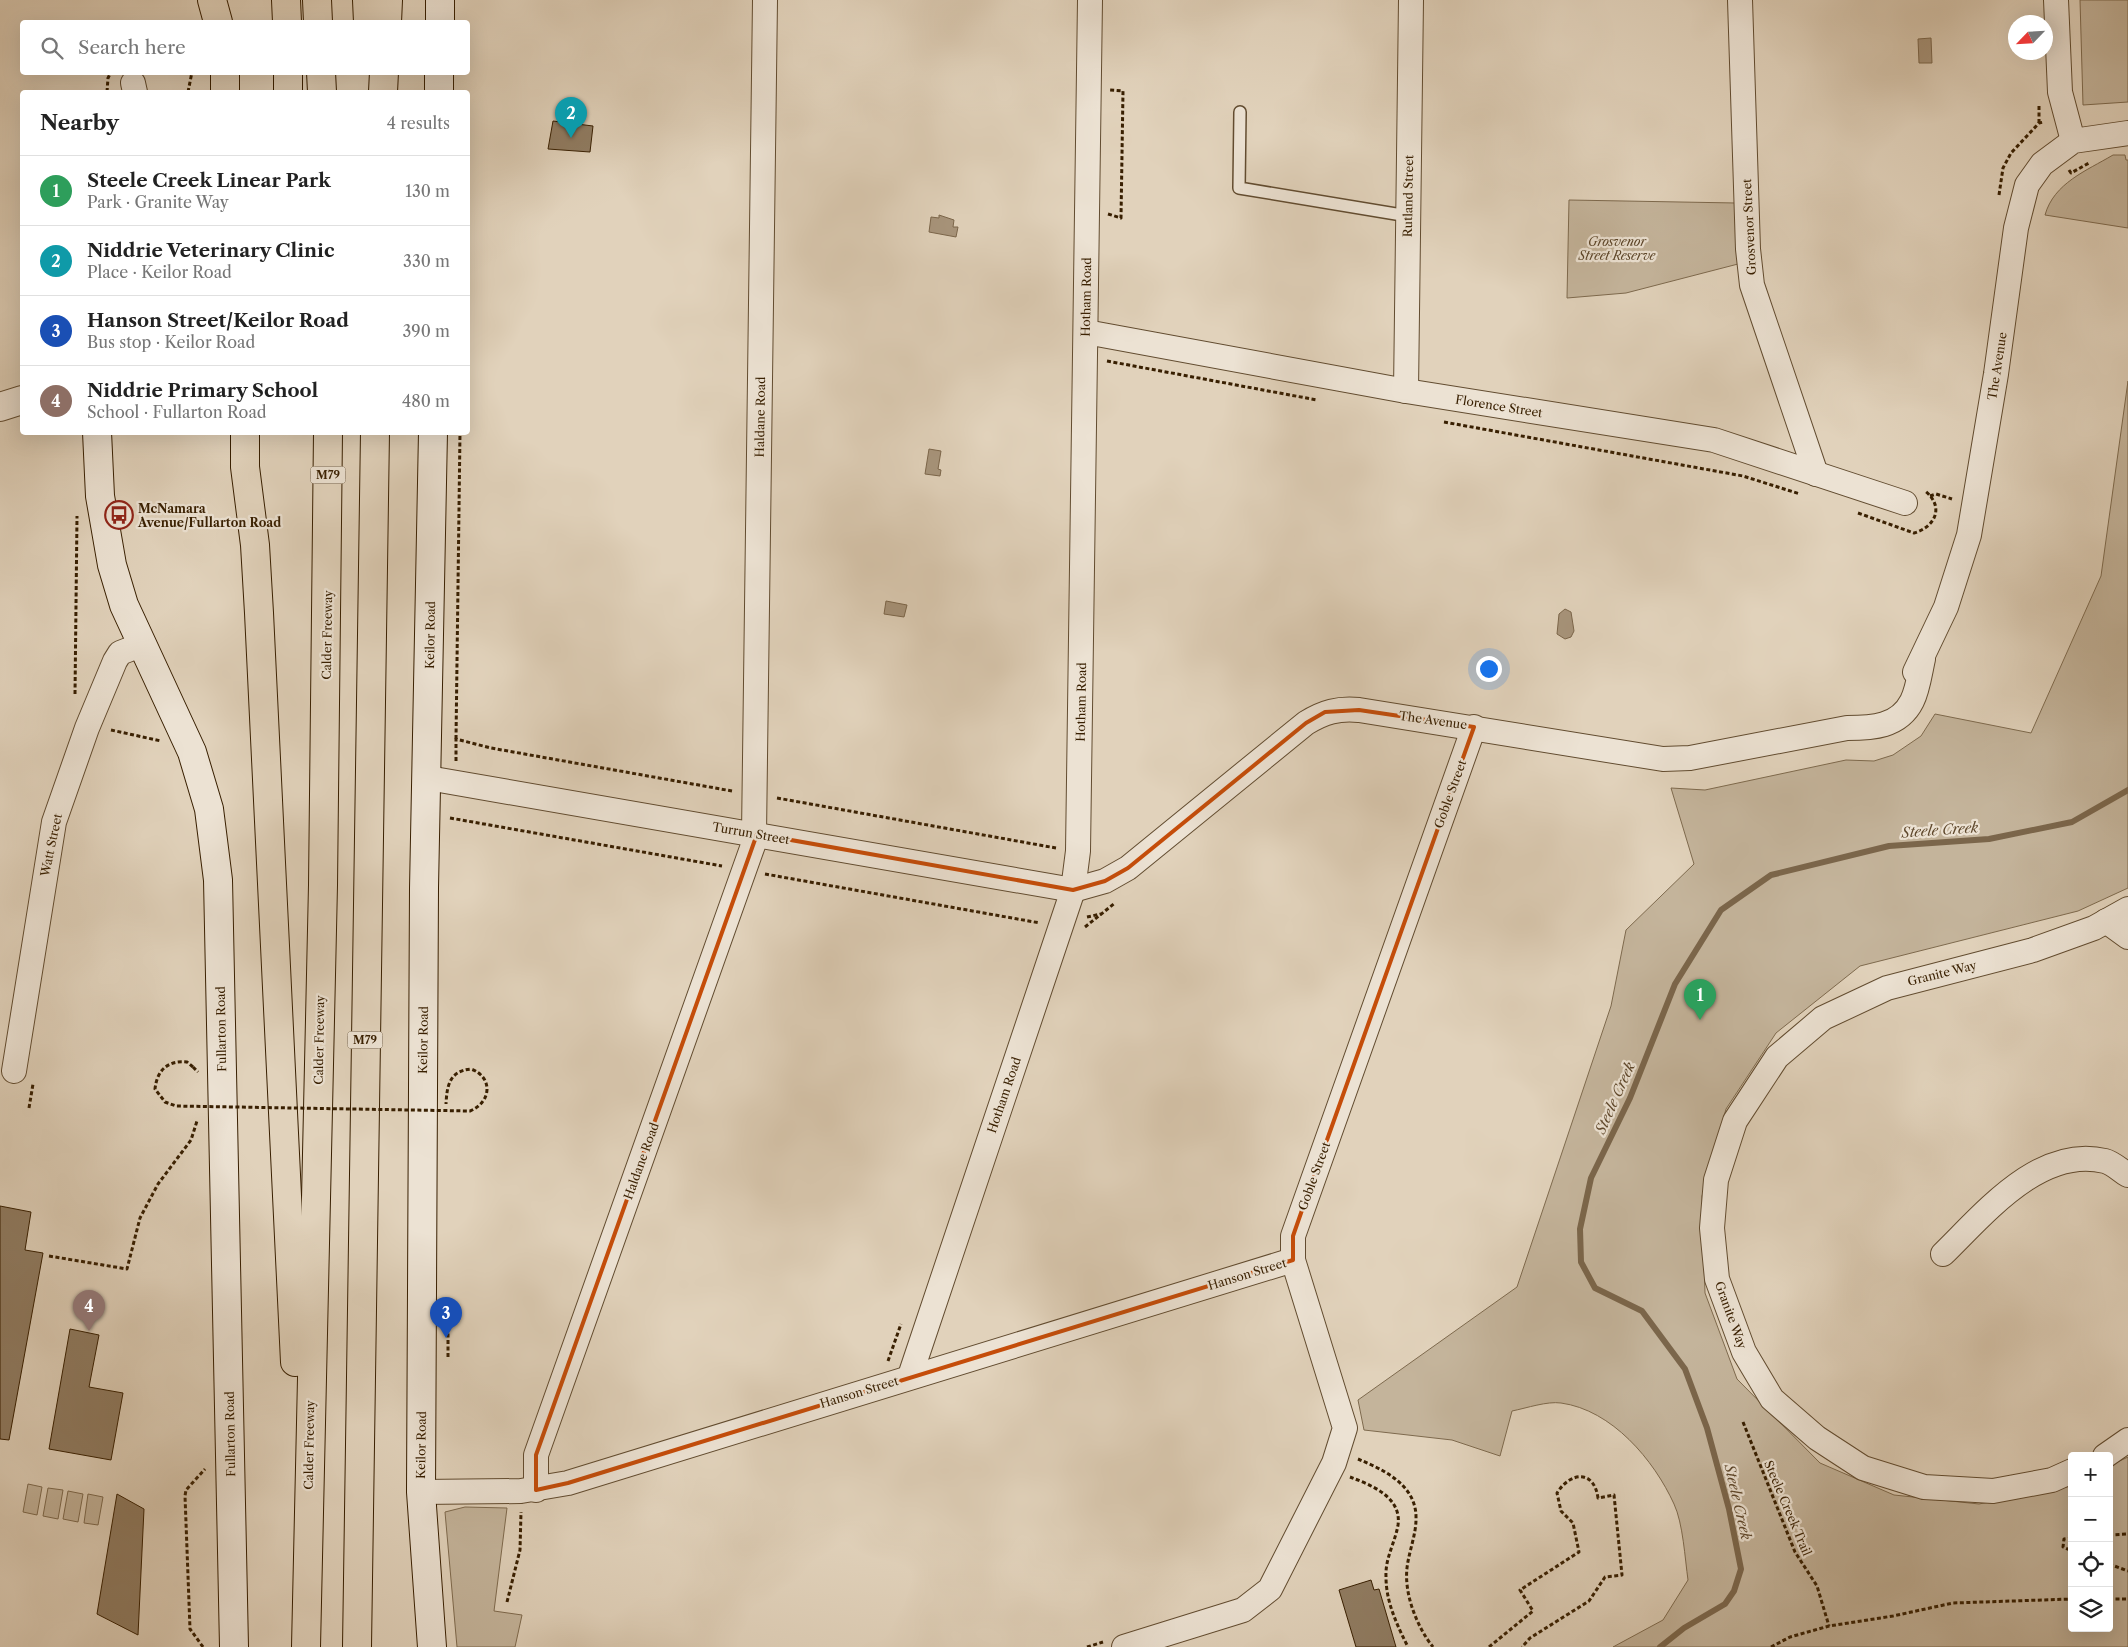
<!DOCTYPE html>
<html lang="en">
<head>
<meta charset="utf-8">
<style>
  :root { --surface:#fff; --page:#f6f6f6; --text:#222; --muted:#767676; --line:#e0e0e0; --accent:#8f2418 }
  body { margin:0; font-family:"Libre Caslon Text",serif; background:var(--page); color:var(--text) }
  .controls { position:absolute; right:15px; bottom:15px; display:grid; overflow:hidden; border-radius:5px; box-shadow:0 5px 20px #0002 }
  .controls button { width:45px; height:45px; display:grid; place-items:center; padding:0; border:0; border-bottom:1px solid var(--line); background:var(--surface); color:var(--text); font:25px sans-serif }
  .compass { position:absolute; left:2008px; top:15px; width:45px; height:45px; border-radius:50%; background:var(--surface); box-shadow:0 5px 20px #0002; rotate:245deg }
  .you { position:absolute; left:1488px; top:668px; width:18px; height:18px; margin:-12px; border:4px solid #fff; border-radius:50%; background:#1a73e8; box-shadow:0 0 0 8px #1a73e833 }
  .badge { display:grid; place-items:center; width:32px; height:32px; border-radius:50%; background:var(--accent); color:#fff; font-size:16px; font-weight:700 }
  .pin { position:absolute; translate:-50% -41px; filter:drop-shadow(0 1px 2px #0008) }
  .pin::after { content:''; position:absolute; top:26px; width:18px; height:15px; background:inherit; clip-path:polygon(0 0,100% 0,50% 100%) }
  .list { margin:0; padding:0; list-style:none }
  h2 { display:flex; justify-content:space-between; align-items:center; height:65px; margin:0; padding:0 20px; font-size:21px }
  h2 small { font-size:16px; font-weight:400; color:var(--muted) }
  .list li { display:grid; grid-template-columns:32px 1fr auto; gap:15px; align-items:center; box-sizing:border-box; height:70px; padding:0 20px; border-top:1px solid var(--line) }
  .list b { display:block; font-size:19px; white-space:nowrap }
  .list p { margin:0; font-size:16px; white-space:nowrap; color:var(--muted) }
  .list em { font-size:16px; font-style:normal; color:var(--muted) }
  .icon { flex:none; width:28px; height:28px; fill:none; stroke:currentColor; stroke-width:2; stroke-linecap:round; stroke-linejoin:round }
  .map { position:relative; flex:none; width:2128px; height:1647px; overflow:hidden }
  .search { position:absolute; background:var(--surface); box-shadow:0 5px 20px #0002; left:20px; top:20px; width:450px; height:55px; display:flex; align-items:center; gap:12px; box-sizing:border-box; padding:0 18px; border-radius:5px; color:var(--muted); font-size:19px }
  .panel { position:absolute; background:var(--surface); box-shadow:0 5px 20px #0002; left:20px; top:90px; width:450px; height:345px; border-radius:5px }
  .map>svg:first-child { display:block }
  .green { fill:#c4b49b; stroke:#7e6a4e }
  .water { fill:#a8957c; stroke:#7b664b }
  .lines { fill:none; stroke-linecap:round; stroke-linejoin:round }
  .stream { stroke:#7b664b; stroke-width:6 }
  .building { fill:#907c62; stroke:#381f01 }
  .service-casing { stroke:#624c30; stroke-width:14 }
  .minor-casing { stroke:#624c30; stroke-width:26 }
  .tertiary-casing { stroke:#624c30; stroke-width:30 }
  .secondary-casing { stroke:#381f01; stroke-width:30 }
  .primary-casing { stroke:#381f01; stroke-width:30 }
  .motorway-casing { stroke:#381f01; stroke-width:30 }
  .path { stroke:#381f01; stroke-width:3; stroke-dasharray:4 2.5; stroke-linecap:butt }
  .service { stroke:#ece2d3; stroke-width:11 }
  .minor { stroke:#ece2d3; stroke-width:24 }
  .tertiary { stroke:#ece2d3; stroke-width:28 }
  .secondary { stroke:#ece2d3; stroke-width:28 }
  .primary { stroke:#e1d2bb; stroke-width:28 }
  .motorway { stroke:#e1d2bb; stroke-width:28 }
  .path-bridge { stroke:#381f01; stroke-width:3; stroke-dasharray:4 2.5; stroke-linecap:butt }
  .marked { fill:none; stroke:#c54d0a; stroke-width:4; stroke-linejoin:round }
  .labels { text-anchor:middle; dominant-baseline:central; stroke-width:4.5; stroke-linejoin:round; paint-order:stroke }
  .shield { fill:#ece2d3; stroke:#6e5a40; stroke-width:1 }
  .shield-label { font-size:11px; font-weight:bold; fill:#381f01 }
  .street-label { font-size:12px; fill:#381f01; stroke:#ece2d3 }
  .park-label { font-size:12px; font-style:italic; fill:#5b4428; stroke:#ece2d3 }
  .poi-label { font-size:12px; font-weight:bold; fill:#381f01; stroke:#ece2d3; text-anchor:start }
  .water-label { font-size:14px; font-style:italic; fill:#5f482c; stroke:#ece2d3 }
</style>
</head>
<body>
<div class="map">
<svg width="2128" height="1647" viewBox="0 0 2128 1647">
  <rect width="100%" height="100%" fill="#e1d2bb"/>
  <filter id="stains"><feTurbulence type="fractalNoise" baseFrequency=".004" numOctaves="4"/><feColorMatrix values="0 0 0 0 .2 0 0 0 0 .09 0 0 0 0 .02 0 0 0 .5 -.17"/></filter>
  <radialGradient id="worn" r=".72"><stop offset=".6" stop-color="#630" stop-opacity="0"/><stop offset="1" stop-color="#630" stop-opacity=".3"/></radialGradient>
  <g class="green">
    <polygon points="2080,0 2128,0 2128,102 2083,105"/>
    <path d="M 2113,155 L 2125,155 L 2126,160 L 2128,160 L 2128,228 L 2045,215 C 2054,183 2086,171 2113,155 Z"/>
    <polygon points="1569,200 1736,203 1738,264 1626,293 1567,298"/>
    <path d="M 2128,381 L 2128,888 L 2078,911 L 1860,966 L 1776,1033 L 1726,1109 L 1702,1196 L 1705,1293 L 1737,1379 L 1820,1463 L 1894,1495 L 1979,1504 L 2072,1486 L 2072,1628 L 2109,1628 L 2109,1466 L 2128,1457 L 2128,1647 L 1613,1647 L 1663,1620 L 1688,1580 C 1685,1559 1683,1523 1674,1504 C 1654,1460 1612,1410 1561,1403 C 1547,1401 1527,1408 1512,1411 L 1500,1456 L 1452,1440 L 1364,1430 L 1358,1400 L 1517,1287 L 1611,1006 L 1626,930 L 1694,864 L 1671,788 L 1705,790 L 1846,760 L 1874,761 L 1893,755 L 1921,736 L 1935,714 L 2031,733 L 2101,576 Z"/>
    <polygon points="28,1484 42,1487 37,1515 23,1512"/>
    <polygon points="48,1488 63,1490 58,1519 43,1516"/>
    <polygon points="68,1491 83,1494 78,1522 63,1519"/>
    <polygon points="88,1494 103,1497 98,1525 84,1523"/>
    <polygon points="465,1507 507,1508 494,1611 522,1615 515,1647 457,1647 445,1512"/>
  </g>
  <g class="water">
    <polygon points="1931,38 1932,63 1919,63 1918,39"/>
    <polygon points="939,215 954,220 953,227 958,227 956,237 929,232 931,217 939,218"/>
    <polygon points="929,449 941,451 938,469 941,470 940,476 925,474"/>
    <polygon points="886,601 907,605 904,617 884,614"/>
    <polygon points="1565,609 1571,612 1574,631 1571,637 1565,639 1557,634 1559,614"/>
  </g>
  <g class="lines">
    <polyline class="stream" points="1660,1647 1684,1628 1725,1604 1734,1591 1741,1569 1729,1509 1707,1428 1685,1369 1642,1311 1595,1288 1581,1262 1580,1229 1591,1178 1630,1098 1675,984 1721,910 1771,875 1889,846 1989,839 2072,822 2128,790"/>
  </g>
  <g class="building">
    <polygon points="553,121 593,126 590,152 548,149"/>
    <polygon points="0,1206 31,1212 25,1250 43,1253 9,1440 0,1439"/>
    <polygon points="70,1329 99,1335 89,1387 123,1393 111,1460 49,1449"/>
    <polygon points="117,1494 144,1509 138,1635 97,1614"/>
    <polygon points="1371,1580 1374,1590 1379,1589 1396,1647 1356,1647 1339,1590"/>
  </g>
  <g class="lines">
    <defs>
      <polyline id="service" points="1240,112 1239,188 1408,216"/>
      <g id="minor">
        <polyline points="1740,0 1748,249 1752,285 1816,474"/>
        <polyline points="2056,0 2060,92 2073,141"/>
        <polyline points="133,83 135,92"/>
        <polyline points="1086,332 1406,391 1714,440 1905,503"/>
        <polyline points="1406,391 1411,0"/>
        <polyline points="1915,672 1946,607 1969,535 1996,374 2016,228 2027,185 2042,164 2073,141 2128,133"/>
        <path d="M 428,778 L 1073,890 L 1105,881 L 1128,868 L 1306,723 C 1324,712 1338,708 1359,710 L 1663,759 L 1690,758 L 1847,728 C 1872,728 1899,727 1912,701 C 1918,689 1920,672 1923,659"/>
        <polyline points="754,834 765,0"/>
        <polyline points="2106,921 2128,937"/>
        <polyline points="14,1071 54,822 87,728 115,661 120,653 143,644"/>
        <path d="M 1943,1254 C 1984,1214 2040,1145 2105,1161 C 2113,1163 2121,1171 2128,1175"/>
        <polyline points="910,1376 1073,890 1078,851 1090,0"/>
        <polyline points="2105,1456 2128,1440"/>
        <polyline points="2072,1471 2052,1480 1993,1491 1924,1487 1863,1468 1817,1438 1772,1399 1744,1352 1717,1279 1712,1228 1716,1180 1735,1121 1777,1057 1823,1018 1887,988 2033,950 2094,928 2128,909"/>
        <polyline points="536,1490 536,1455 757,834"/>
        <polyline points="421,1492 521,1491 568,1483 1293,1260"/>
        <polyline points="1124,1647 1243,1610 1270,1589 1334,1463 1345,1428 1293,1260 1293,1236 1474,727"/>
      </g>
      <polyline id="tertiary" points="0,407 22,400"/>
      <g id="secondary">
        <polyline points="440,22 440,0"/>
        <polyline points="439,92 439,72"/>
        <polyline points="97,432 100,496 112,565 124,605 192,752 209,809 218,880 234,1647"/>
        <polyline points="432,1647 421,1492 424,888 433,432"/>
      </g>
      <g id="primary">
        <polyline points="212,0 218,22"/>
        <polyline points="225,92 225,72"/>
      </g>
      <g id="motorway">
        <polyline points="286,0 287,22"/>
        <polyline points="317,0 318,22"/>
        <polyline points="367,0 368,22"/>
        <polyline points="387,22 388,0"/>
        <polyline points="321,72 322,92"/>
        <polyline points="288,92 288,72"/>
        <polyline points="383,92 384,72"/>
        <polyline points="245,432 245,467 255,545 259,613 295,1362"/>
        <polyline points="306,1647 323,885 328,432"/>
        <polyline points="357,1647 375,432"/>
      </g>
    </defs>
    <use href="#service" class="service-casing"/>
    <use href="#minor" class="minor-casing"/>
    <use href="#tertiary" class="tertiary-casing"/>
    <use href="#secondary" class="secondary-casing"/>
    <use href="#primary" class="primary-casing"/>
    <use href="#motorway" class="motorway-casing"/>
    <g class="path">
      <polyline points="107,92 108,78 111,72"/>
      <polyline points="188,92 192,72"/>
      <polyline points="2039,106 2039,123"/>
      <polyline points="2069,170 2071,173 2089,163"/>
      <polyline points="1999,195 2003,168 2011,153 2039,123 2044,122"/>
      <polyline points="1108,214 1121,218 1123,91 1110,90"/>
      <polyline points="1107,361 1317,400"/>
      <polyline points="1444,422 1743,476 1800,494"/>
      <polyline points="1930,496 1936,494 1952,499"/>
      <path d="M 1858,513 L 1914,533 C 1935,527 1945,507 1925,491"/>
      <polyline points="75,694 77,516"/>
      <polyline points="111,730 161,741"/>
      <polyline points="456,739 460,432"/>
      <polyline points="456,761 456,739 491,748 732,791"/>
      <polyline points="777,798 1056,848"/>
      <polyline points="450,818 722,866"/>
      <polyline points="765,874 1040,923"/>
      <polyline points="1087,917 1101,914"/>
      <polyline points="1085,927 1115,903"/>
      <polyline points="193,1067 198,1072"/>
      <polyline points="29,1108 33,1084"/>
      <polyline points="49,1256 127,1269 140,1218 158,1184 191,1140 197,1121"/>
      <polyline points="448,1357 448,1323"/>
      <polyline points="888,1361 901,1324"/>
      <polyline points="1743,1422 1795,1552 1817,1586 1829,1626"/>
      <path d="M 1358,1459 C 1384,1470 1417,1485 1416,1519 C 1416,1535 1409,1551 1407,1568 C 1404,1594 1417,1627 1433,1647"/>
      <path d="M 1350,1477 C 1371,1485 1402,1497 1398,1525 C 1395,1543 1385,1558 1386,1577 C 1386,1602 1397,1625 1408,1647"/>
      <polyline points="2109,1535 2128,1534"/>
      <polyline points="2072,1538 2064,1539 2063,1547 2072,1551"/>
      <polyline points="2109,1564 2128,1571"/>
      <polyline points="2109,1599 2128,1599"/>
      <polyline points="507,1602 520,1550 521,1512"/>
      <polyline points="203,1647 190,1629 185,1496 186,1490 205,1469"/>
      <polyline points="1087,1647 1103,1642"/>
      <path d="M 1489,1647 L 1533,1611 L 1520,1590 L 1579,1552 L 1573,1523 L 1561,1511 L 1557,1493 C 1570,1472 1594,1469 1598,1498 L 1614,1495 L 1622,1575 L 1605,1577 L 1589,1601 L 1530,1638 L 1522,1647"/>
      <polyline points="1771,1647 1790,1637 1829,1626 1893,1616 1953,1603 2072,1599"/>
    </g>
    <use href="#service" class="service"/>
    <use href="#minor" class="minor"/>
    <use href="#tertiary" class="tertiary"/>
    <use href="#secondary" class="secondary"/>
    <use href="#primary" class="primary"/>
    <use href="#motorway" class="motorway"/>
    <path class="path-bridge" d="M 193,1067 L 187,1062 C 168,1060 157,1070 155,1089 L 165,1102 L 176,1106 L 470,1111 C 492,1102 493,1077 471,1069 C 449,1071 447,1086 446,1104"/>
  </g>
  <path class="marked" d="M 1359,710 L 1474,727 L 1301,1213 L 1293,1236 L 1293,1260 L 568,1483 L 536,1490 L 536,1455 L 757,834 L 1073,890 L 1105,881 L 1128,868 L 1306,723 L 1325,712 Z"/>
  <defs>
    <symbol id="bus-ring" viewBox="-11 -11 22 22"><circle r="9.5" fill="#ece2d3" stroke="#8f2418" stroke-width="1.5"/><path d="M-5-6H5V4H4V6H2V4H-2V6H-4V4H-5ZM-3.5-4V0h7V-4ZM-3.5 1.2v1.5H-2V1.2ZM2 1.2v1.5H3.5V1.2Z" fill="#8f2418"/></symbol>
  </defs>
  <g fill-rule="evenodd">
    <use href="#bus-ring" x="103" y="499" width="32" height="32"/>
  </g>
  <g class="labels">
    <g class="shield">
      <rect x="310.5" y="466.5" width="35" height="17" rx="4"/>
      <rect x="347.5" y="1031.5" width="35" height="17" rx="4"/>
    </g>
    <g class="shield-label">
      <text x="328" y="475">M79</text>
      <text x="365" y="1040">M79</text>
    </g>
    <g class="street-label">
      <text transform="translate(1408 196) rotate(-89)">Rutland Street</text>
      <text transform="translate(1749 227) rotate(-93)">Grosvenor Street</text>
      <text transform="translate(1086 297) rotate(-89)">Hotham Road</text>
      <text transform="translate(1997 366) rotate(-81)">The Avenue</text>
      <text transform="translate(1499 406) rotate(9)">Florence Street</text>
      <text transform="translate(760 417) rotate(-89)">Haldane Road</text>
      <text transform="translate(327 635) rotate(-89)">Calder Freeway</text>
      <text transform="translate(430 635) rotate(-89)">Keilor Road</text>
      <text transform="translate(1081 702) rotate(-89)">Hotham Road</text>
      <text transform="translate(1433 720) rotate(8)">The Avenue</text>
      <text transform="translate(1450 794) rotate(-70)">Goble Street</text>
      <text transform="translate(751 833) rotate(10)">Turrun Street</text>
      <text transform="translate(51 845) rotate(-78)">Watt Street</text>
      <text transform="translate(1942 973) rotate(-14)">Granite Way</text>
      <text transform="translate(221 1029) rotate(-91)">Fullarton Road</text>
      <text transform="translate(319 1040) rotate(-89)">Calder Freeway</text>
      <text transform="translate(423 1040) rotate(-89)">Keilor Road</text>
      <text transform="translate(1004 1095) rotate(-71)">Hotham Road</text>
      <text transform="translate(641 1161) rotate(-70)">Haldane Road</text>
      <text transform="translate(1314 1176) rotate(-70)">Goble Street</text>
      <text transform="translate(1247 1274) rotate(-17)">Hanson Street</text>
      <text transform="translate(1731 1315) rotate(70)">Granite Way</text>
      <text transform="translate(859 1392) rotate(-17)">Hanson Street</text>
      <text transform="translate(230 1434) rotate(-91)">Fullarton Road</text>
      <text transform="translate(309 1445) rotate(-89)">Calder Freeway</text>
      <text transform="translate(421 1445) rotate(-89)">Keilor Road</text>
      <text transform="translate(1788 1508) rotate(67)">Steele Creek Trail</text>
    </g>
    <g class="park-label">
      <text x="1617" y="241">Grosvenor<tspan x="1617" dy="14">Street Reserve</tspan></text>
    </g>
    <g class="poi-label">
      <text x="138" y="508">McNamara<tspan x="138" dy="14">Avenue/Fullarton Road</tspan></text>
    </g>
    <g class="water-label">
      <text transform="translate(1940 830) rotate(-4)">Steele Creek</text>
      <text transform="translate(1615 1098) rotate(-66)">Steele Creek</text>
      <text transform="translate(1738 1502) rotate(77)">Steele Creek</text>
    </g>
  </g>
  <rect width="100%" height="100%" filter="url(#stains)"/>
  <rect width="100%" height="100%" fill="url(#worn)"/>
</svg>
<div class="controls">
<button>+</button>
<button>−</button>
<button><svg class="icon" aria-label="locate" viewBox="0 0 24 24"><circle cx="12" cy="12" r="6"/><path d="M12 2v4M12 18v4M2 12h4M18 12h4"/></svg></button>
<button><svg class="icon" aria-label="layers" viewBox="0 0 24 24"><path d="M12 4l9 5-9 5-9-5zM3 14l9 5 9-5"/></svg></button>
</div>
<svg class="compass" viewBox="-18 -18 36 36"><path d="M0-13l5 13h-10z" fill="#e53935"/><path d="M0 13l5-13h-10z" fill="#767676"/></svg>
<div class="you"></div>
<div class="pin badge" style="left:1700px;top:1020px;background:#2e9e5b">1</div>
<div class="pin badge" style="left:571px;top:138px;background:#0f9aa8">2</div>
<div class="pin badge" style="left:446px;top:1338px;background:#1a4fb4">3</div>
<div class="pin badge" style="left:89px;top:1331px;background:#8d6e63">4</div>
<div class="search"><svg class="icon" aria-label="search" viewBox="0 0 24 24"><circle cx="10" cy="10" r="6"/><path d="M15 15l6 6"/></svg>Search here</div>
<section class="panel">
<h2>Nearby<small>4 results</small></h2>
<ul class="list">
<li><span class="badge" style="background:#2e9e5b">1</span><div><b>Steele Creek Linear Park</b><p>Park · Granite Way</p></div><em>130 m</em></li>
<li><span class="badge" style="background:#0f9aa8">2</span><div><b>Niddrie Veterinary Clinic</b><p>Place · Keilor Road</p></div><em>330 m</em></li>
<li><span class="badge" style="background:#1a4fb4">3</span><div><b>Hanson Street/Keilor Road</b><p>Bus stop · Keilor Road</p></div><em>390 m</em></li>
<li><span class="badge" style="background:#8d6e63">4</span><div><b>Niddrie Primary School</b><p>School · Fullarton Road</p></div><em>480 m</em></li>
</ul>
</section>
</div>
</body>
</html>
